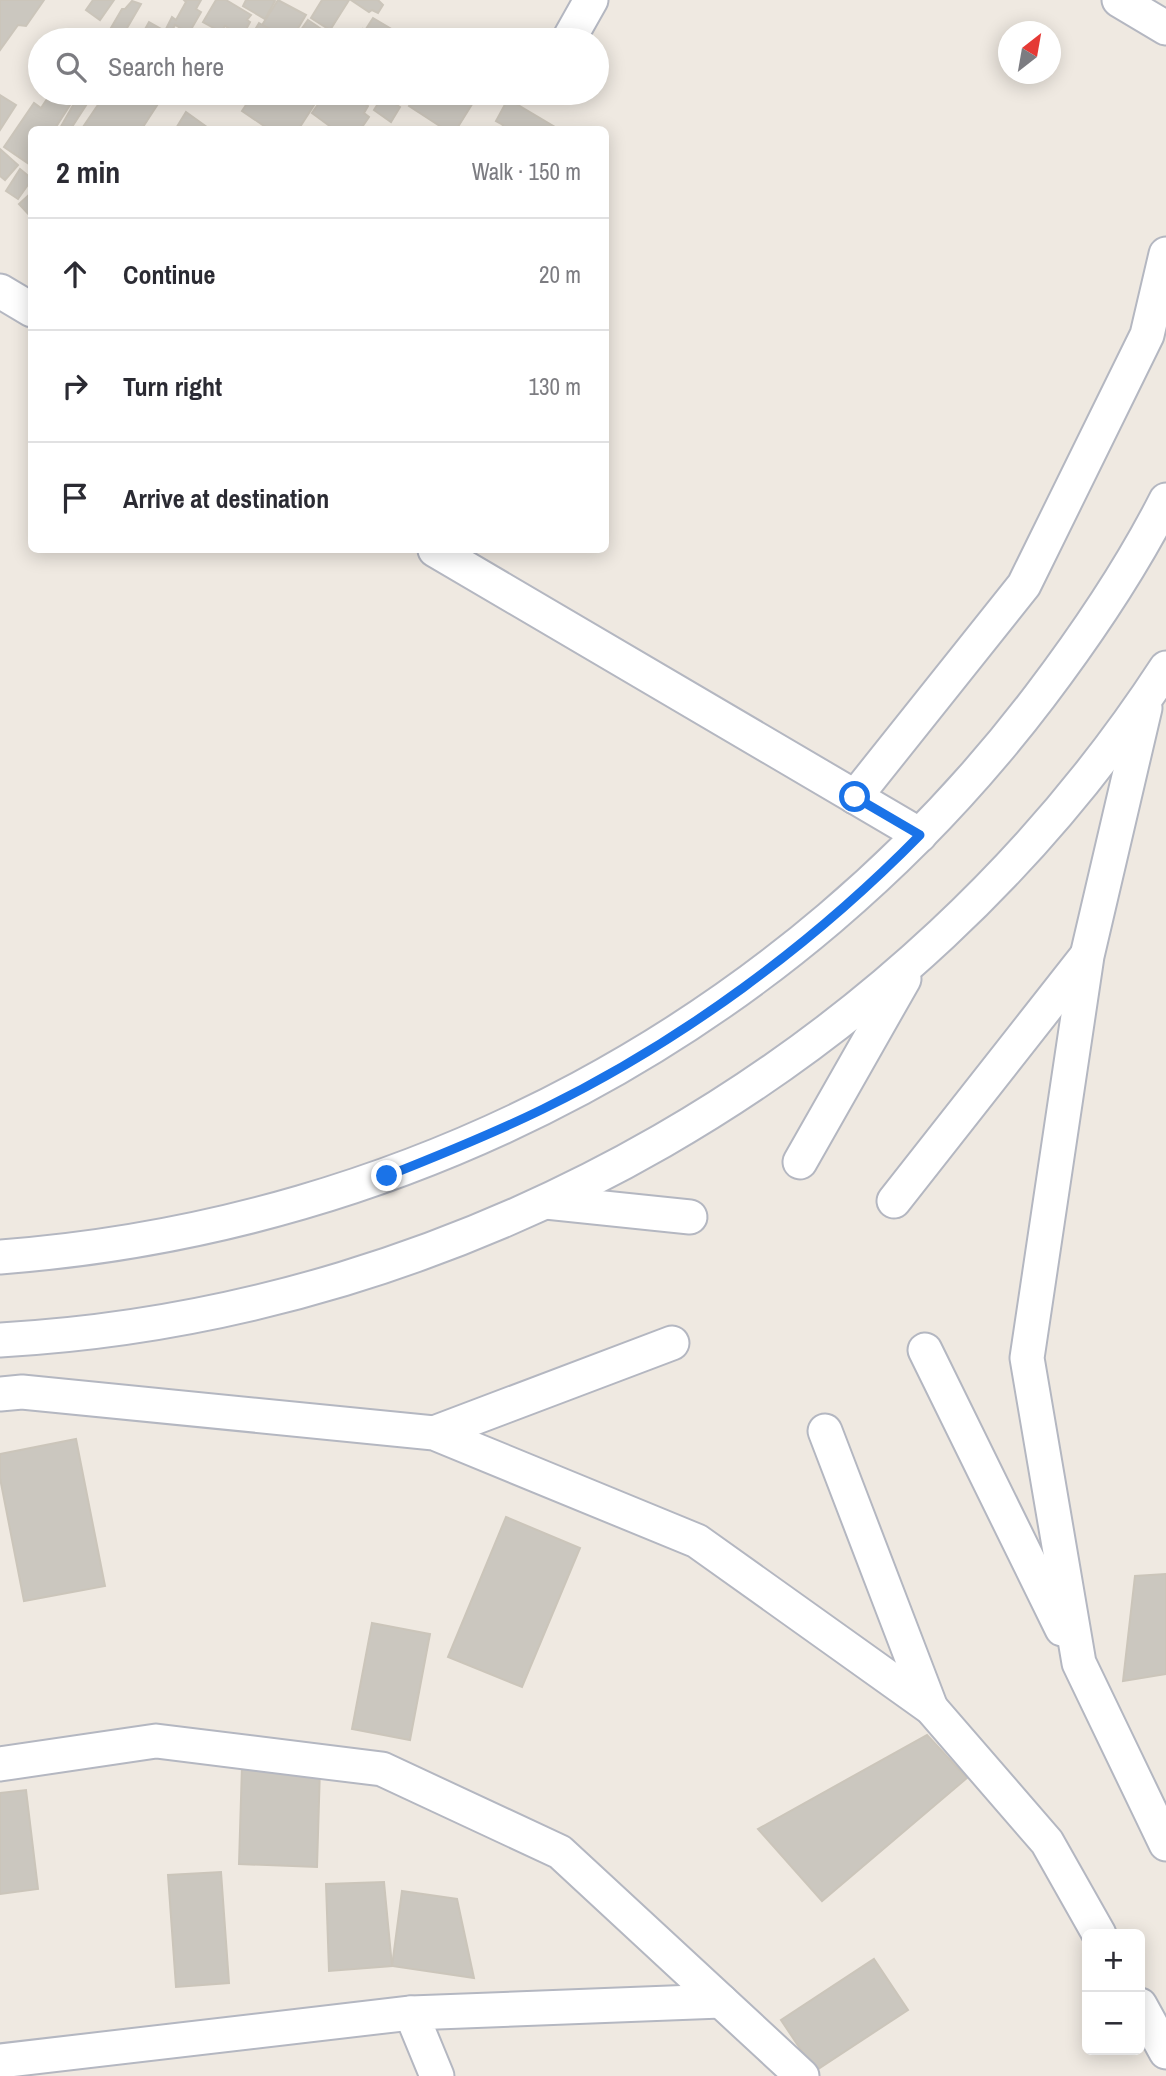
<!DOCTYPE html>
<html lang="en">
<head>
<meta charset="utf-8">
<style>
  :root { --surface:#fff; --page:#f2f2f3; --text:#2b2b33; --muted:#7c7c81; --line:#e1e1e2 }
  body { margin:0; font-family:"Archivo Narrow",sans-serif; background:var(--page); color:var(--text) }
  .controls { position:absolute; right:21px; bottom:21px; display:grid; overflow:hidden; border-radius:10px; box-shadow:0 4px 18px #0003 }
  .controls button { width:63px; height:63px; display:grid; place-items:center; padding:0; border:0; border-bottom:2px solid var(--line); background:var(--surface); color:var(--text); font:35px sans-serif }
  .compass { position:absolute; left:998px; top:21px; width:63px; height:63px; border-radius:50%; background:var(--surface); box-shadow:0 4px 18px #0003; rotate:31deg }
  .stop { position:absolute; width:21px; height:21px; margin:-16px; border:5px solid #1a73e8; border-radius:50%; background:#fff }
  .stop.end { background:#1a73e8; border-color:#fff; box-shadow:0 2px 7px #0008 }
  .list { margin:0; padding:0; list-style:none }
  h2 { display:flex; justify-content:space-between; align-items:center; height:91px; margin:0; padding:0 28px; font-size:30px }
  h2 small { font-size:23px; font-weight:400; color:var(--muted) }
  .list li { display:grid; grid-template-columns:46px 1fr auto; gap:21px; align-items:center; box-sizing:border-box; height:112px; padding:0 28px; border-top:2px solid var(--line) }
  .list b { display:block; font-size:26px; white-space:nowrap }
  .list em { font-size:23px; font-style:normal; color:var(--muted) }
  .icon { flex:none; width:38px; height:38px; fill:none; stroke:currentColor; stroke-width:2; stroke-linecap:round; stroke-linejoin:round }
  .map { position:relative; flex:none; width:1166px; height:2076px; overflow:hidden }
  .search { position:absolute; background:var(--surface); box-shadow:0 4px 18px #0003; left:28px; top:28px; width:581px; height:77px; display:flex; align-items:center; gap:18px; box-sizing:border-box; padding:0 24px; border-radius:38px; color:var(--muted); font-size:26px }
  .panel { position:absolute; background:var(--surface); box-shadow:0 4px 18px #0003; left:28px; top:126px; width:581px; height:427px; border-radius:10px }
  .map>svg:first-child { display:block }
  .building { fill:#cbc7bf; stroke:#cbc5ba; stroke-width:2 }
  .lines { fill:none; stroke-linecap:round; stroke-linejoin:round }
  .minor-casing { stroke:#b4b7c1; stroke-width:37 }
  .minor { stroke:#fff; stroke-width:33 }
  .route { stroke:#1a73e8; stroke-width:9 }
</style>
</head>
<body>
<div class="map">
<svg width="1166" height="2076" viewBox="0 0 1166 2076">
  <rect width="100%" height="100%" fill="#efe9e1"/>
  <g class="building">
    <polygon points="0,0 44,0 26,26 18,25 0,50"/>
    <polygon points="93,0 114,0 100,20 86,10"/>
    <polygon points="184,0 201,0 196,9 201,12 189,33 175,25 167,40 139,40 149,22 165,31 172,17 176,20 186,2"/>
    <polygon points="216,0 226,0 251,15 247,20 250,22 242,37 225,26 221,32 203,22"/>
    <polygon points="246,0 273,0 275,1 265,19 243,6"/>
    <polygon points="278,0 306,15 291,40 262,25"/>
    <polygon points="322,0 349,0 330,30 311,18"/>
    <polygon points="351,0 378,0 383,5 378,13 372,10 369,12"/>
    <polygon points="132,1 141,4 123,35 111,28 122,9 125,9"/>
    <polygon points="373,18 410,40 384,40 366,29"/>
    <polygon points="308,20 333,37 331,40 294,40"/>
    <polygon points="259,23 288,40 249,40"/>
    <polygon points="363,29 380,40 356,40"/>
    <polygon points="224,30 239,39 238,40 218,40"/>
    <polygon points="51,93 70,105 54,130 32,130 32,166 4,147 34,103 41,108"/>
    <polygon points="80,93 87,93 92,96 70,130 59,130"/>
    <polygon points="106,93 165,93 141,130 81,130"/>
    <polygon points="254,93 303,93 316,102 298,130 270,130 242,111"/>
    <polygon points="326,93 352,93 351,95 368,106 364,113 369,117 360,130 330,130 331,127 312,113"/>
    <polygon points="418,93 479,93 456,130 446,130 409,106"/>
    <polygon points="0,95 16,105 0,130"/>
    <polygon points="383,96 400,107 391,122 374,110"/>
    <polygon points="508,99 560,130 501,130 503,125 496,121"/>
    <polygon points="186,112 211,130 175,130"/>
    <polygon points="0,149 18,165 5,180 0,176"/>
    <polygon points="20,169 32,179 18,199 6,191"/>
    <polygon points="32,192 32,218 19,204"/>
    <polygon points="76,1439 105,1586 24,1601 0,1478 0,1454"/>
    <polygon points="506,1517 580,1548 522,1687 448,1657"/>
    <polygon points="1166,1574 1166,1674 1123,1681 1135,1576"/>
    <polygon points="372,1623 430,1634 410,1740 352,1729"/>
    <polygon points="927,1735 967,1778 822,1901 758,1829"/>
    <polygon points="242,1766 320,1768 317,1867 239,1864"/>
    <polygon points="26,1790 38,1889 0,1894 0,1793"/>
    <polygon points="221,1872 229,1983 176,1987 168,1875"/>
    <polygon points="384,1882 392,1966 329,1971 326,1884"/>
    <polygon points="402,1891 457,1899 474,1978 392,1966"/>
    <polygon points="874,1959 908,2010 815,2071 781,2020"/>
  </g>
  <g class="lines">
    <defs>
      <g id="minor">
        <polyline points="1119,0 1166,28"/>
        <polyline points="569,39 591,0"/>
        <polyline points="0,291 32,310"/>
        <polyline points="435,550 920,835"/>
        <polyline points="1145,708 1087,956 1027,1358 1079,1663 1166,1844"/>
        <polyline points="855,797 1024,585 1147,335 1166,254"/>
        <polyline points="800,1162 904,979"/>
        <polyline points="894,1201 1085,958"/>
        <polyline points="546,1202 690,1217"/>
        <path d="M 0,1257 C 411,1226 790,1025 1040,696 C 1087,634 1131,569 1166,500"/>
        <path d="M 0,1340 C 466,1314 911,1059 1166,668"/>
        <polyline points="925,1350 1062,1629"/>
        <polyline points="0,1394 22,1392 434,1433 697,1541 931,1708 1047,1842 1099,1934"/>
        <polyline points="825,1431 931,1708"/>
        <polyline points="434,1433 672,1343"/>
        <polyline points="0,1764 156,1741 382,1769 560,1852 802,2076"/>
        <polyline points="1140,2005 1166,2052"/>
        <polyline points="0,2061 411,2013"/>
        <polyline points="437,2076 411,2013 721,2001"/>
      </g>
    </defs>
    <use href="#minor" class="minor-casing"/>
    <use href="#minor" class="minor"/>
  </g>
  <g class="lines">
    <path class="route" d="M 387,1176 C 440,1155 492,1134 543,1109 C 682,1041 812,945 920,835 L 855,797"/>
  </g>
</svg>
<div class="controls">
<button>+</button>
<button>−</button>
</div>
<svg class="compass" viewBox="-18 -18 36 36"><path d="M0-13l5 13h-10z" fill="#e53935"/><path d="M0 13l5-13h-10z" fill="#7c7c81"/></svg>
<div class="stop" style="left:855px;top:797px"></div>
<div class="stop end" style="left:387px;top:1176px"></div>
<div class="search"><svg class="icon" aria-label="search" viewBox="0 0 24 24"><circle cx="10" cy="10" r="6"/><path d="M15 15l6 6"/></svg>Search here</div>
<section class="panel">
<h2>2 min<small>Walk · 150 m</small></h2>
<ul class="list">
<li><svg class="icon" aria-label="ahead" viewBox="0 0 24 24"><path d="M12 20V5M6 11l6-6 6 6"/></svg><div><b>Continue</b></div><em>20 m</em></li>
<li><svg class="icon" aria-label="right" viewBox="0 0 24 24"><path d="M7 20v-9h11M14 6l5 5-5 5"/></svg><div><b>Turn right</b></div><em>130 m</em></li>
<li><svg class="icon" aria-label="arrive" viewBox="0 0 24 24"><path d="M6 21V4h12l-3 4 3 4H6"/></svg><div><b>Arrive at destination</b></div></li>
</ul>
</section>
</div>
</body>
</html>
